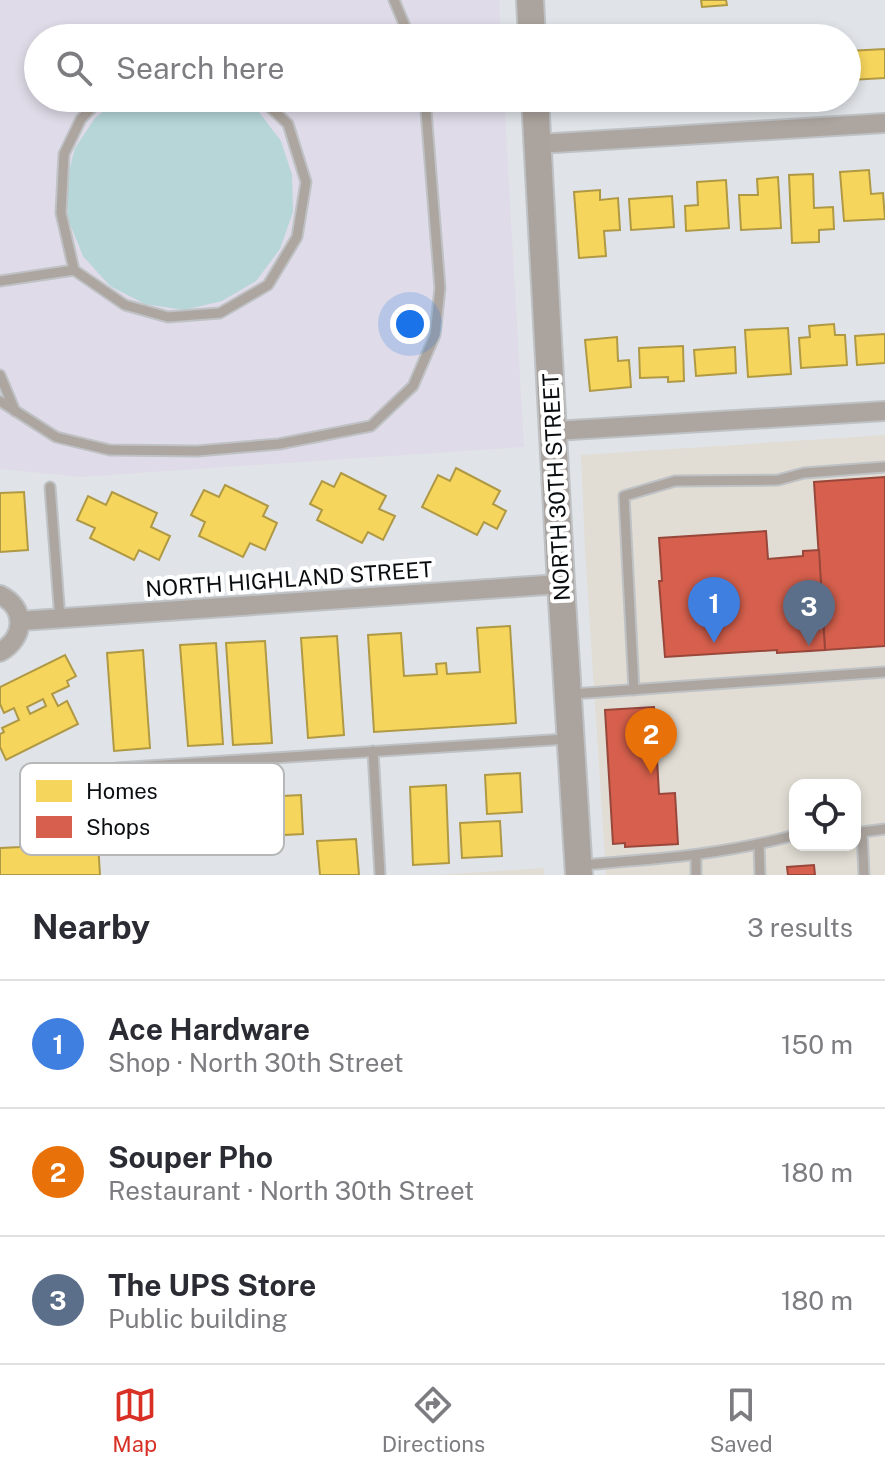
<!DOCTYPE html>
<html lang="en">
<head>
<meta charset="utf-8">
<style>
  :root { --surface:#fff; --page:#f7f7f7; --text:#2b2b33; --muted:#7c7c81; --line:#e1e1e2; --accent:#d93025 }
  body { margin:0; font-family:"Public Sans",sans-serif; background:var(--page); color:var(--text) }
  .controls { position:absolute; right:24px; bottom:24px; display:grid; overflow:hidden; border-radius:16px; box-shadow:0 4px 12px #0003 }
  .controls button { width:72px; height:72px; display:grid; place-items:center; padding:0; border:0; border-bottom:2px solid var(--line); background:var(--surface); color:var(--text); font:40px sans-serif }
  .you { position:absolute; left:410px; top:324px; width:28px; height:28px; margin:-20px; border:6px solid #fff; border-radius:50%; background:#1a73e8; box-shadow:0 0 0 12px #1a73e833 }
  .badge { display:grid; place-items:center; width:52px; height:52px; border-radius:50%; background:var(--accent); color:#fff; font-size:26px; font-weight:700 }
  .pin { position:absolute; translate:-50% -66px; filter:drop-shadow(0 2px 4px #0008) }
  .pin::after { content:''; position:absolute; top:42px; width:28px; height:24px; background:inherit; clip-path:polygon(0 0,100% 0,50% 100%) }
  .list { margin:0; padding:0; list-style:none }
  h2 { display:flex; justify-content:space-between; align-items:center; height:104px; margin:0; padding:0 32px; font-size:34px }
  h2 small { font-size:26px; font-weight:400; color:var(--muted) }
  .list li { display:grid; grid-template-columns:52px 1fr auto; gap:24px; align-items:center; box-sizing:border-box; height:128px; padding:0 32px; border-top:2px solid var(--line) }
  .list b { display:block; font-size:30px; white-space:nowrap }
  .list p { margin:0; font-size:26px; white-space:nowrap; color:var(--muted) }
  .list em { font-size:26px; font-style:normal; color:var(--muted) }
  .icon { flex:none; width:44px; height:44px; fill:none; stroke:currentColor; stroke-width:2; stroke-linecap:round; stroke-linejoin:round }
  .map { position:relative; flex:none; width:885px; height:875px; overflow:hidden }
  .search { position:absolute; background:var(--surface); box-shadow:0 4px 12px #0003; left:24px; right:24px; top:24px; height:88px; display:flex; align-items:center; gap:20px; box-sizing:border-box; padding:0 28px; border-radius:44px; color:var(--muted); font-size:30px }
  .sheet { height:488px; background:var(--surface) }
  nav { display:flex; justify-content:space-around; align-items:center; box-sizing:border-box; height:112px; border-top:2px solid var(--line); background:var(--surface); font-size:22px; color:var(--muted) }
  nav a { display:grid; justify-items:center; gap:4px }
  nav .on { color:var(--accent) }
  .map>svg:first-child { display:block }
  .commercial { fill:#e1ddd4; fill-rule:evenodd }
  .industrial { fill:#dfdbe8 }
  .water { fill:#b6d6d8 }
  .homes { fill:#f6d55c; stroke:#b09945; stroke-width:2; fill-rule:evenodd }
  .shops { fill:#d6604d; stroke:#99473b; stroke-width:2 }
  .lines { fill:none; stroke-linecap:round; stroke-linejoin:round }
  .lane-casing { stroke:#bfc2c5; stroke-width:13 }
  .street-casing { stroke:#bfc2c5; stroke-width:22 }
  .secondary-casing { stroke:#bfc2c5; stroke-width:30 }
  .lane { stroke:#ada59f; stroke-width:9 }
  .street { stroke:#ada59f; stroke-width:18 }
  .secondary { stroke:#aba39e; stroke-width:26 }
  .labels { text-anchor:middle; dominant-baseline:central; stroke-width:8; stroke-linejoin:round; paint-order:stroke }
  .street-label { font-size:22px; fill:#0b0e10; stroke:#fff }
  .key { fill:#fff; stroke:#b6b7b7; stroke-width:2 }
  .key-label { font-size:22px; fill:#0b0e10 }
</style>
</head>
<body>
<div class="map">
<svg width="885" height="875" viewBox="0 0 885 875">
  <rect width="100%" height="100%" fill="#e0e4e8"/>
  <g class="commercial">
    <path d="M 885,435 L 885,875 L 606,875 L 585,550 L 581,455 ZM 795,785 L 855,785 L 855,845 L 795,845 Z"/>
    <polygon points="544,868 544,875 432,875"/>
  </g>
  <polygon class="industrial" points="0,0 499,0 501,38 38,38 38,98 504,98 524,447 80,477 0,469"/>
  <polygon class="water" points="120,98 238,98 259,112 281,141 292,175 293,212 280,249 256,281 222,301 184,310 145,304 110,286 83,256 68,219 66,183 75,148 95,118"/>
  <g class="homes">
    <polygon points="701,0 726,0 727,5 702,7"/>
    <polygon points="763,35 763,38 733,38 733,37"/>
    <polygon points="885,49 885,78 850,80 848,51"/>
    <polygon points="570,98 595,98 595,100 570,101"/>
    <polygon points="869,170 871,194 883,193 885,219 844,221 840,172"/>
    <polygon points="813,174 814,208 833,207 834,229 819,230 819,242 792,243 789,175"/>
    <polygon points="778,177 781,228 741,230 739,195 758,195 757,179"/>
    <polygon points="726,180 729,228 686,231 685,206 698,205 697,182"/>
    <polygon points="600,190 600,200 618,198 620,230 604,231 606,256 579,258 574,192"/>
    <polygon points="672,196 674,227 631,230 629,199"/>
    <polygon points="834,324 835,335 845,335 847,365 801,368 799,338 810,337 809,326"/>
    <polygon points="788,328 791,374 748,377 745,330"/>
    <polygon points="885,334 885,363 857,365 855,336"/>
    <polygon points="617,337 618,361 629,360 631,387 590,391 585,340"/>
    <polygon points="683,346 684,381 668,382 668,377 640,378 639,348"/>
    <polygon points="735,347 736,373 696,376 694,350"/>
    <polygon points="456,468 500,491 493,504 506,511 497,529 484,522 477,535 422,507 438,475 450,481"/>
    <polygon points="341,473 386,496 379,509 395,516 383,540 368,532 362,543 317,520 322,510 310,504 322,481 334,487"/>
    <polygon points="225,485 268,506 263,516 277,523 265,550 250,543 243,557 199,536 205,522 191,515 204,490 219,497"/>
    <polygon points="24,492 28,550 0,552 0,493"/>
    <polygon points="112,492 157,513 151,527 170,536 159,560 139,550 134,560 90,538 95,528 77,520 88,496 106,505"/>
    <polygon points="510,626 516,723 374,732 368,635 401,633 404,676 437,674 436,664 446,663 447,674 480,672 477,628"/>
    <polygon points="337,636 344,735 308,738 301,638"/>
    <polygon points="265,641 272,743 233,745 226,643"/>
    <polygon points="216,643 223,744 188,746 180,645"/>
    <polygon points="143,650 150,748 114,751 107,653"/>
    <path d="M 65,655 L 76,676 L 67,681 L 69,686 L 52,694 L 58,706 L 67,701 L 78,724 L 6,760 L 0,747 L 0,734 L 4,732 L 2,728 L 19,720 L 14,708 L 4,713 L 0,704 L 0,687 ZM 43,699 L 46,706 L 30,714 L 27,707 Z"/>
    <polygon points="520,773 522,812 487,814 485,775"/>
    <polygon points="446,785 449,863 413,865 410,787"/>
    <polygon points="301,795 303,834 265,836 266,844 225,846 225,839 188,841 189,848 149,851 149,844 131,845 131,853 112,854 109,807 147,805 148,812 185,810 184,803 223,800 224,807 262,805 262,797"/>
    <polygon points="500,821 502,856 462,858 460,823"/>
    <polygon points="60,836 61,844 98,842 100,875 0,875 0,848 20,847 20,839"/>
    <polygon points="356,839 359,875 320,875 317,841"/>
  </g>
  <g class="shops">
    <polygon points="885,477 885,646 825,650 814,482"/>
    <polygon points="766,531 768,559 803,556 803,551 819,550 825,650 777,653 777,650 665,657 659,581 662,581 659,538"/>
    <polygon points="654,707 659,794 675,793 678,844 625,847 625,843 613,844 605,710"/>
    <polygon points="814,865 815,875 788,875 787,867"/>
  </g>
  <g class="lines">
    <defs>
      <g id="lane">
        <polyline points="394,0 410,38"/>
        <polyline points="101,98 81,119 64,154 61,213 74,270 125,305 168,317 220,313 268,285 297,237 306,182 288,124 260,98"/>
        <polyline points="0,281 74,270"/>
        <polyline points="0,375 15,411"/>
        <polyline points="0,401 56,437 110,450 197,451 279,444 371,426 413,386 435,335 440,288 425,98"/>
        <polyline points="50,487 60,619"/>
        <polyline points="634,690 624,496 675,481 778,480 804,473 885,467"/>
        <polyline points="572,694 885,672"/>
        <polyline points="373,751 380,875"/>
        <polyline points="117,768 567,739"/>
        <polyline points="862,832 864,875"/>
        <polyline points="855,833 885,829"/>
        <polyline points="759,845 760,875"/>
        <polyline points="696,856 696,875"/>
        <path d="M 582,865 C 656,859 723,855 795,835"/>
      </g>
      <g id="street">
        <polyline points="538,144 885,123"/>
        <polyline points="554,431 885,411"/>
        <path d="M 0,595 C 27,608 25,638 0,652"/>
        <polyline points="20,621 561,584"/>
      </g>
      <g id="secondary">
        <polyline points="530,0 532,38"/>
        <polyline points="535,98 561,584 579,875"/>
      </g>
    </defs>
    <use href="#lane" class="lane-casing"/>
    <use href="#street" class="street-casing"/>
    <use href="#secondary" class="secondary-casing"/>
    <use href="#lane" class="lane"/>
    <use href="#street" class="street"/>
    <use href="#secondary" class="secondary"/>
  </g>
  <g class="labels">
    <g class="street-label">
      <text transform="translate(556 487) rotate(-93)">NORTH 30TH STREET</text>
      <text transform="translate(289 579) rotate(-4)">NORTH HIGHLAND STREET</text>
    </g>
  </g>
  <rect x="20" y="763" width="264" height="92" rx="12" class="key"/>
  <rect x="36" y="780" width="36" height="22" fill="#f6d55c"/>
  <rect x="36" y="816" width="36" height="22" fill="#d6604d"/>
  <g class="key-label">
    <text x="86" y="799">Homes</text>
    <text x="86" y="835">Shops</text>
  </g>
</svg>
<div class="controls">
<button><svg class="icon" aria-label="locate" viewBox="0 0 24 24"><circle cx="12" cy="12" r="6"/><path d="M12 2v4M12 18v4M2 12h4M18 12h4"/></svg></button>
</div>
<div class="you"></div>
<div class="pin badge" style="left:714px;top:643px;background:#3f7fe0">1</div>
<div class="pin badge" style="left:651px;top:774px;background:#e8710a">2</div>
<div class="pin badge" style="left:809px;top:646px;background:#5c6f8a">3</div>
<div class="search"><svg class="icon" aria-label="search" viewBox="0 0 24 24"><circle cx="10" cy="10" r="6"/><path d="M15 15l6 6"/></svg>Search here</div>
</div>
<section class="sheet">
<h2>Nearby<small>3 results</small></h2>
<ul class="list">
<li><span class="badge" style="background:#3f7fe0">1</span><div><b>Ace Hardware</b><p>Shop · North 30th Street</p></div><em>150 m</em></li>
<li><span class="badge" style="background:#e8710a">2</span><div><b>Souper Pho</b><p>Restaurant · North 30th Street</p></div><em>180 m</em></li>
<li><span class="badge" style="background:#5c6f8a">3</span><div><b>The UPS Store</b><p>Public building</p></div><em>180 m</em></li>
</ul>
</section>
<nav>
<a class="on"><svg class="icon" aria-label="map" viewBox="0 0 24 24"><path d="M3 6l6-2 6 2 6-2v14l-6 2-6-2-6 2zM9 4v14M15 6v14"/></svg>Map</a>
<a><svg class="icon" aria-label="directions" viewBox="0 0 24 24"><path d="M12 3l9 9-9 9-9-9zM9 14v-3h6M13 9l2 2-2 2"/></svg>Directions</a>
<a><svg class="icon" aria-label="saved" viewBox="0 0 24 24"><path d="M7 4h10v16l-5-4-5 4z"/></svg>Saved</a>
</nav>
</body>
</html>
